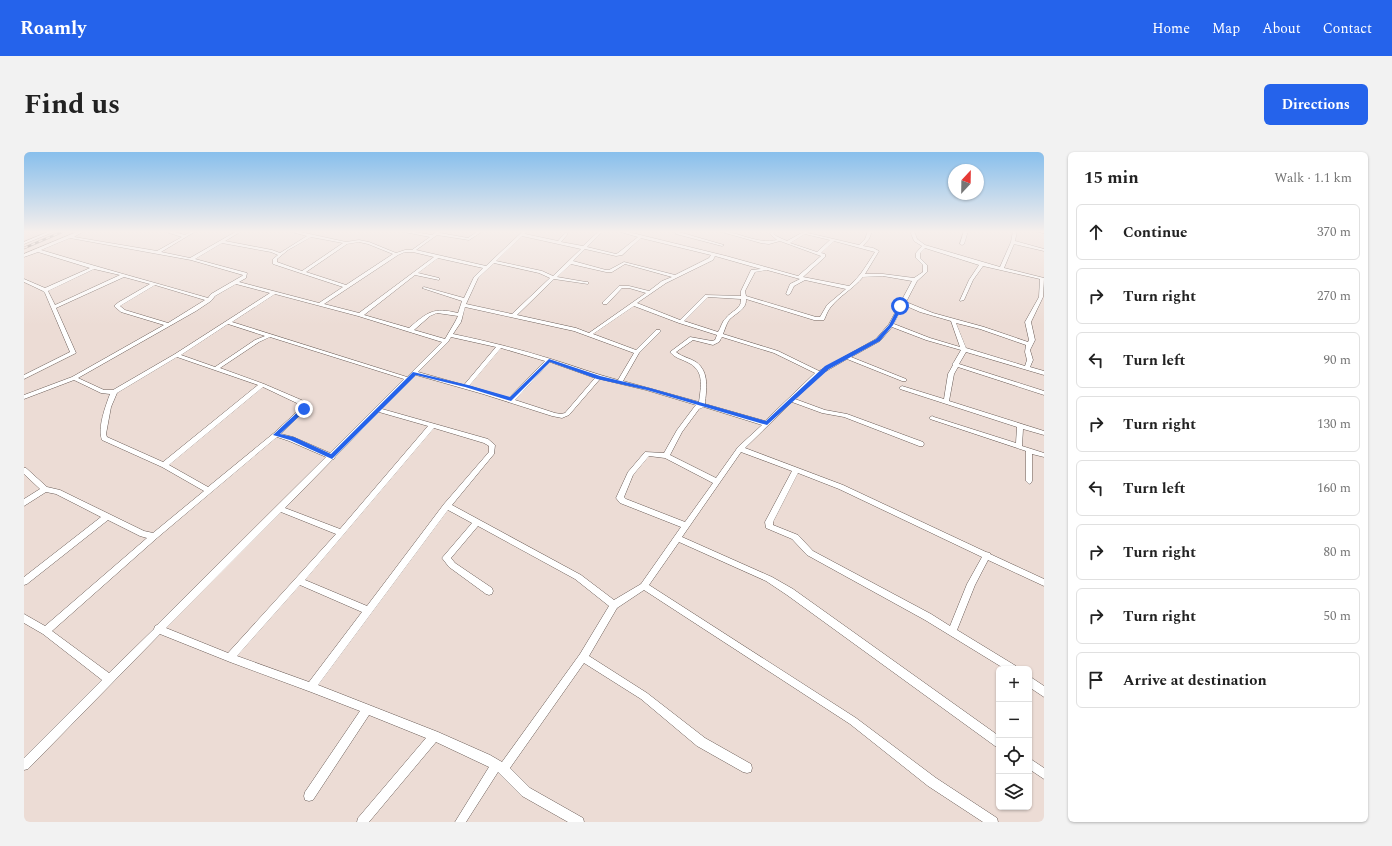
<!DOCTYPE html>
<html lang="en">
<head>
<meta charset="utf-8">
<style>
  :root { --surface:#fff; --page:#f2f2f2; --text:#222; --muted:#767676; --line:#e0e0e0; --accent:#2563eb }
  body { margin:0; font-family:Spectral,serif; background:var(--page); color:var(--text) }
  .controls { position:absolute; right:12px; bottom:12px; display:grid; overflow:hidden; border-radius:6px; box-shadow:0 1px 3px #0004 }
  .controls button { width:36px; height:36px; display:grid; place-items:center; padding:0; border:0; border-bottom:1px solid var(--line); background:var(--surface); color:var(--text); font:20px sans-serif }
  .compass { position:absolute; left:924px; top:12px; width:36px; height:36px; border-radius:50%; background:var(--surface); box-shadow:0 1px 3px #0004; rotate:22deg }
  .stop { position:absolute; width:12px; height:12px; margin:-9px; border:3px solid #2563eb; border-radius:50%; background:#fff }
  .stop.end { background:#2563eb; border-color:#fff; box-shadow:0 1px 4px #0008 }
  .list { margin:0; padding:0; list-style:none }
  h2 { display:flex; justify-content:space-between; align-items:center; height:52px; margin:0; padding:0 16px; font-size:17px }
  h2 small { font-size:13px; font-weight:400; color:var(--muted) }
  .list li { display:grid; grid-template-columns:26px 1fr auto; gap:12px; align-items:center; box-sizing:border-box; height:56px; margin:0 8px 8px; padding:0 8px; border:1px solid var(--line); border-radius:6px }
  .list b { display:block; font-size:15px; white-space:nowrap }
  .list em { font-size:13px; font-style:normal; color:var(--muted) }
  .icon { flex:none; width:22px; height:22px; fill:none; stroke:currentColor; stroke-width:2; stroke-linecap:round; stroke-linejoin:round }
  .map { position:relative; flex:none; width:1020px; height:670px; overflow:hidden; border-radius:6px }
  header { display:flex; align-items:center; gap:24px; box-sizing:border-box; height:56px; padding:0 20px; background:var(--accent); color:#fff }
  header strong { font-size:19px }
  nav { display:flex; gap:22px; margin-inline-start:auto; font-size:14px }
  .intro { display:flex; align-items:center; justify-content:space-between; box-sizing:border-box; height:96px; padding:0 24px }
  h1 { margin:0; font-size:28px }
  .button { padding:10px 18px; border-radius:6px; background:var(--accent); color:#fff; font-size:14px; font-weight:700 }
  main { display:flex; gap:24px; padding:0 24px }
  aside { flex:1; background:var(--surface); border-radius:6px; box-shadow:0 1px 3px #0004 }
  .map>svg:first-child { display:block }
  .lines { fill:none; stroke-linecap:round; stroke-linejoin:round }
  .street-casing { stroke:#695b55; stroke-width:1 }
  .street { fill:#fff; fill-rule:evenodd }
  .rail-casing { stroke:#6c635e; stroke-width:2.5 }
  .rail { stroke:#ecdcd5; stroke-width:1.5; stroke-dasharray:4; stroke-linecap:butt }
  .route { fill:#2563eb }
</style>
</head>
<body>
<header>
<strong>Roamly</strong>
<nav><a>Home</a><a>Map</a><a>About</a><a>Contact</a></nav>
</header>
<div class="intro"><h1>Find us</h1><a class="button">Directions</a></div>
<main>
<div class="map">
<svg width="1020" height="670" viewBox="0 0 1020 670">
  <rect width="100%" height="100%" fill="#ecdcd5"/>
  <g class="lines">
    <defs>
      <g id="street">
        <polygon points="26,79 32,79 0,92 0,90"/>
        <path d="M 55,79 L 60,79 L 50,85 L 133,99 L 158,85 L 139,79 L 146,79 L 161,83 L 167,79 L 172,79 L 137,100 L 166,106 L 213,79 L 218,79 L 201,89 L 248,98 L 256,101 L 283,84 L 264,79 L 272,79 L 322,90 L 335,88 L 345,90 L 372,101 L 381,98 L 388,98 L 406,85 L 375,79 L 385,79 L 408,83 L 413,79 L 418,79 L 416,81 L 444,86 L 454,79 L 459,79 L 445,88 L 413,83 L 392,98 L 462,114 L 499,79 L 503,79 L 501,82 L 534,89 L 541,81 L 543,81 L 543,83 L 537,90 L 559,94 L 575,79 L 579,79 L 563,95 L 592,102 L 594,101 L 614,85 L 593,79 L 600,79 L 702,104 L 774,124 L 797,104 L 756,89 L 745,92 L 737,91 L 694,79 C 714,79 733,93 753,88 L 746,82 L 747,79 L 751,79 L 749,81 L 752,84 L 763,89 L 781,79 L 786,79 L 784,81 L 835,93 L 841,87 L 844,79 L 848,79 L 845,87 L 839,94 L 849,96 L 855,99 L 841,122 L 859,122 L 890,126 L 899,120 L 899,113 L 892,106 L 892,101 L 898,94 L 890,89 L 886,79 L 890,79 L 893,87 L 901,93 L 976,115 L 987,90 L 989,79 L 993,79 L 991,89 L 1020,97 L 1020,99 L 990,92 L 980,116 L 1020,126 L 1019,145 L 1007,170 L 1011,188 L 1006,198 L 1009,208 L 1006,215 L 1020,219 L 1020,223 L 942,200 L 935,212 L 1020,239 L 1020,243 L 934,215 L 930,222 L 925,249 L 1020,279 L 1020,283 L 999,277 L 998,294 L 1020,301 L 1020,305 L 1008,302 L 1008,329 L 1007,331 L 1005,332 L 1002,329 L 1002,299 L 906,267 L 905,266 L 908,264 L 910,265 L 992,291 L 993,275 L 876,237 L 875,236 L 878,234 L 920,247 L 924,222 L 929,213 L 928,212 L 930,210 L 937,198 L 902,188 L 868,175 L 856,189 L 827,205 L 882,227 L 882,229 L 878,229 L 823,207 L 797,222 L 771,247 L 801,258 L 823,262 L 899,290 L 900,292 L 899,294 L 895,294 L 820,265 L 798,261 L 768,250 L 721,296 L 819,333 L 962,400 L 966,401 L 966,402 L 1020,427 L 1020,434 L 964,408 L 951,433 L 933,478 L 992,514 L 994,517 L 981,517 L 901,468 L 783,403 L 768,387 L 742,376 L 741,370 L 768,319 L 717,300 L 658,385 L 748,425 L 769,437 L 975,584 L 975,595 L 971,594 L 763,443 L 742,429 L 655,390 L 625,433 L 832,566 L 912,626 L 973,666 L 974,670 L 959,670 L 904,634 L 826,572 L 620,438 L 593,456 L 565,504 L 623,541 L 681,586 L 727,612 L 728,616 L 727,620 L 723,621 L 719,620 L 673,594 L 617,547 L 560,511 L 486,616 L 506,636 L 559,666 L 560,670 L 544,670 L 498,644 L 474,620 L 442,670 L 431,670 L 465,615 L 412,590 L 345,670 L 333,670 L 334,666 L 402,586 L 345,563 L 289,648 L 285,649 L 281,648 L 280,644 L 281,640 L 336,559 L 287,540 L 206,510 L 136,482 L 4,617 L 0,618 L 0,606 L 78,528 L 19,482 L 0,471 L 0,462 L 21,474 L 123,386 L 116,384 L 84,368 L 3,432 L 0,433 L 0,425 L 77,365 L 32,342 L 22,340 L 0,354 L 0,347 L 16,337 L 0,322 L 0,316 L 2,316 L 23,335 L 36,338 L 120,379 L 129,381 L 180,339 L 138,315 L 78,288 C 73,276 82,253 86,242 L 77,241 L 50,228 L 0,247 L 0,243 L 48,225 L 140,173 L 97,160 L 91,155 L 91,153 L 95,150 L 126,132 L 100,125 L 32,156 L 52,201 L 0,227 L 0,223 L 46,200 L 21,141 L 19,139 L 0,130 L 0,127 L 21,136 L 66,116 L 14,100 L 0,105 L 0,102 ZM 781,82 L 806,88 L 793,100 L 766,91 ZM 498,84 L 557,97 L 529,124 L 518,119 L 472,109 ZM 287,85 L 319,91 L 278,119 L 253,110 L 253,107 L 264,98 ZM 46,86 L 167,108 L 219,123 L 218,124 L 187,142 L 184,146 C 128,130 73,115 17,98 ZM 617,86 L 687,103 L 685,106 L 651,123 L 600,110 L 585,118 L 582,118 L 549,109 L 561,97 L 592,104 L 598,103 ZM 810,89 L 851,100 C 843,112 837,124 825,134 L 779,125 L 801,105 L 801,102 L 797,101 ZM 335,90 L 344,92 L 369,102 L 322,133 L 282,120 L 323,92 ZM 198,91 L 247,100 L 254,103 L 249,107 L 249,112 L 319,135 L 295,151 L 215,130 L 222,126 L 223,121 L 171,107 ZM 901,96 L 955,113 L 945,128 L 936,148 L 936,149 L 940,148 L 949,128 L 959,114 L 1016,127 L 1015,145 L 1001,170 L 1005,188 L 1004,190 L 960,175 L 909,161 L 882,150 L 893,129 L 903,120 L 903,113 L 896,106 L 896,101 ZM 381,100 L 389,100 L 410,105 L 335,161 L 300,152 L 374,103 ZM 691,104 L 737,117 L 727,118 L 717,139 L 717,144 L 681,143 L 656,168 L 613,151 L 642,131 L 689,108 ZM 414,106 L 459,116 L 450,125 L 440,146 L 400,135 L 398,136 L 438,149 L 434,161 C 409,155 404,160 385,176 L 340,163 L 391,123 L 415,128 L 415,126 L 394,121 ZM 470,111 L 515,121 L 526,126 L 488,162 L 442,152 L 454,126 ZM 547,112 L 582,120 L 588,120 L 601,112 L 648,125 L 638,129 L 625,139 L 605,134 L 595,134 L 579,150 L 579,152 L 583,152 L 598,136 L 605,136 L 622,141 L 565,181 L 552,176 L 493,163 L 530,127 L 564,132 L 564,130 L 562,130 L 533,125 ZM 70,117 L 96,123 L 31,153 L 24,139 ZM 743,118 L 776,127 L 766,132 L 762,142 L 764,143 L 766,142 L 770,134 L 781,128 L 822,137 L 803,153 L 796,165 L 792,165 L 722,144 L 721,139 L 731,120 ZM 859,124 L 888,129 L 865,172 L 852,187 L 795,219 L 754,199 L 699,182 C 701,177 703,170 706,167 C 712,161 723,157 722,147 L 790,168 L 800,168 C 802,164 803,160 806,156 C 815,144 829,137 839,125 ZM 212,132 L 246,141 L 151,202 L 89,238 L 80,238 L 54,226 L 172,159 L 187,149 L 191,144 ZM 131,133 L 181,148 L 144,171 L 101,158 L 96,154 ZM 251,142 L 334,164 L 418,190 L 383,225 L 208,170 ZM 684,145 L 717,147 C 718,157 707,159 702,166 C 698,169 697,176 694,180 L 660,169 ZM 880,153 L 896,160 L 927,169 L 936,195 L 906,186 L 870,172 ZM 610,154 L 655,171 L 693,183 L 691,188 L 688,189 L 666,185 L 646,200 C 651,206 657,207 663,210 C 681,218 677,234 675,250 L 599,229 L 615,201 L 637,179 L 636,178 L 632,178 L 612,198 L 569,182 ZM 441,155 L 550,179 L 610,201 L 594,228 C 571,222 550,214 527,207 C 495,197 462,189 429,182 L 437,170 ZM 413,161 L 434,164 L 431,170 L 421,187 L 390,178 L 406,164 ZM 932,171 L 956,177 L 1002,193 L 1001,200 L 1003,208 L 1001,214 L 942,196 ZM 204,172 L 241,184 L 231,188 L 191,215 L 157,203 ZM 246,185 L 380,227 L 306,301 L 269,285 L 257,282 L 285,254 L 282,250 L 240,232 L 196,216 L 235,190 ZM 427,185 L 472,195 L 440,233 L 394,220 L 424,190 ZM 698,185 L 750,201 L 791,221 L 741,269 L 681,252 C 682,238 686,220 672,210 C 666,206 658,205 652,200 L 669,188 L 689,193 L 695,190 ZM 477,196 L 521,209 L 485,246 L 445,234 ZM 153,205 L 234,233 L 139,310 L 83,285 L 82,282 L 87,255 L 93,241 ZM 526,210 L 571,226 L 541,261 L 537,262 L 531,261 L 491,248 ZM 392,223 L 459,242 L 528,264 L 538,266 L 545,263 L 576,227 L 622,238 L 672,253 L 671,254 L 653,278 L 640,301 L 621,300 L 604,320 L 592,346 L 596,351 L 657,375 L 617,432 L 590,448 L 557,423 L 428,353 L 470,302 L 471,293 L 464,287 L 358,257 ZM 239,235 L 279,254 L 250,281 L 184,335 L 145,313 ZM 680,255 L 738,273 L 714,295 L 692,326 L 646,303 L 658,280 L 675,257 ZM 355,260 L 404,274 L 316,377 L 261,356 L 309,307 L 310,307 L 311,305 ZM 410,276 L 460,291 L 465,294 L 465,300 L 420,352 L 343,454 L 281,428 ZM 253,285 L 265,289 L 302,305 L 133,473 L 131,474 L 130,477 L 85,521 L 28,479 L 133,386 ZM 625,304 L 641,306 L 689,331 L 661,370 L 602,347 L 600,345 L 609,323 ZM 774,321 L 815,337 L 958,405 L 943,432 L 926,474 L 907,462 L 789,399 L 774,383 L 749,373 L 749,370 ZM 424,358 L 448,371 L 418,406 L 425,415 L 462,442 L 465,443 L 468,442 L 469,439 L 468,436 L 431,411 L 427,406 L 454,374 L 551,427 L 585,454 L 556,502 L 478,610 L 466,603 L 414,580 L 294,533 ZM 257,360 L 312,382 L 204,501 L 142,476 ZM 276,433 L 338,460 L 285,530 L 213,504 Z"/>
        <polygon points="651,79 655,79 655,80 700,93 698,94 652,82"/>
        <polygon points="940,79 944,79 940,92 938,93 936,92"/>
        <polygon points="1011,79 1020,79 1020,81"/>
        <polygon points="1005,524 1020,534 1020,545 1005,535"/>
        <polygon points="1005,606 1020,616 1020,627 1005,617"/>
      </g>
    </defs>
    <use href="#street" class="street-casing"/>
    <use href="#street" class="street"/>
    <defs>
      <polyline id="rail" points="0,96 40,79"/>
    </defs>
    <use href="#rail" class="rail-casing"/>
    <use href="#rail" class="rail"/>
  </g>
  <linearGradient id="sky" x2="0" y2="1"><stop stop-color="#88bfec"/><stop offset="0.46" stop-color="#f6efec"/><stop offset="1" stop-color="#f6efec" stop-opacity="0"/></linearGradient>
  <rect width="1020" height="173" fill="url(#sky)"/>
  <polygon class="route" points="875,153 879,154 869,173 856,189 805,217 743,273 623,238 573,227 526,210 487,249 441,235 392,223 308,307 266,288 249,283 278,256 282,256 282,258 256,282 270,285 307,302 389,220 444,233 486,245 525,207 576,224 626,236 742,269 801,214 852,187 865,173"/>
</svg>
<div class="controls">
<button>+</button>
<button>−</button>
<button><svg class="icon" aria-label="locate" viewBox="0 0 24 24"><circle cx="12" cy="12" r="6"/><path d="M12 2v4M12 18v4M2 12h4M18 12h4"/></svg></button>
<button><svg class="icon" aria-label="layers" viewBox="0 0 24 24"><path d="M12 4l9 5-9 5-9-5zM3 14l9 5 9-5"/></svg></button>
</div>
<svg class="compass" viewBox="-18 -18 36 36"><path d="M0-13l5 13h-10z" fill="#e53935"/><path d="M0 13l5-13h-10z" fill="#767676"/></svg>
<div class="stop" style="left:876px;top:154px"></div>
<div class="stop end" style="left:280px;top:257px"></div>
</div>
<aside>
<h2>15 min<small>Walk · 1.1 km</small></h2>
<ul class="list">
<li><svg class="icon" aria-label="ahead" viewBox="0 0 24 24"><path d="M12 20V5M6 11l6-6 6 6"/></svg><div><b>Continue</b></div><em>370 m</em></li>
<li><svg class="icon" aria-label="right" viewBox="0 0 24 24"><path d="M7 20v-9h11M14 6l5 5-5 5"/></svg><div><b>Turn right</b></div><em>270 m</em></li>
<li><svg class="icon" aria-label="left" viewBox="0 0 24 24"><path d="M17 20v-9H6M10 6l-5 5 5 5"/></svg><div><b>Turn left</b></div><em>90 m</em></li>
<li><svg class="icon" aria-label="right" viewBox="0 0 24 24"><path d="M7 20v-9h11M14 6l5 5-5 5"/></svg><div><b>Turn right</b></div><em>130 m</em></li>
<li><svg class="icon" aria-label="left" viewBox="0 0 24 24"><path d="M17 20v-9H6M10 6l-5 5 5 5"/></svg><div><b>Turn left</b></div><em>160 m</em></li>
<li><svg class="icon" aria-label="right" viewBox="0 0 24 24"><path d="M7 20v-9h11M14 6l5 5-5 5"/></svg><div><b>Turn right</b></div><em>80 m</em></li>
<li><svg class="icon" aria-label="right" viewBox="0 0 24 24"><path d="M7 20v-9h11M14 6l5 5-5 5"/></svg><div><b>Turn right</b></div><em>50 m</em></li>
<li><svg class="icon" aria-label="arrive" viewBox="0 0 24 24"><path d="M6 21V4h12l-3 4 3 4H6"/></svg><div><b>Arrive at destination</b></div></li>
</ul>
</aside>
</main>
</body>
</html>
